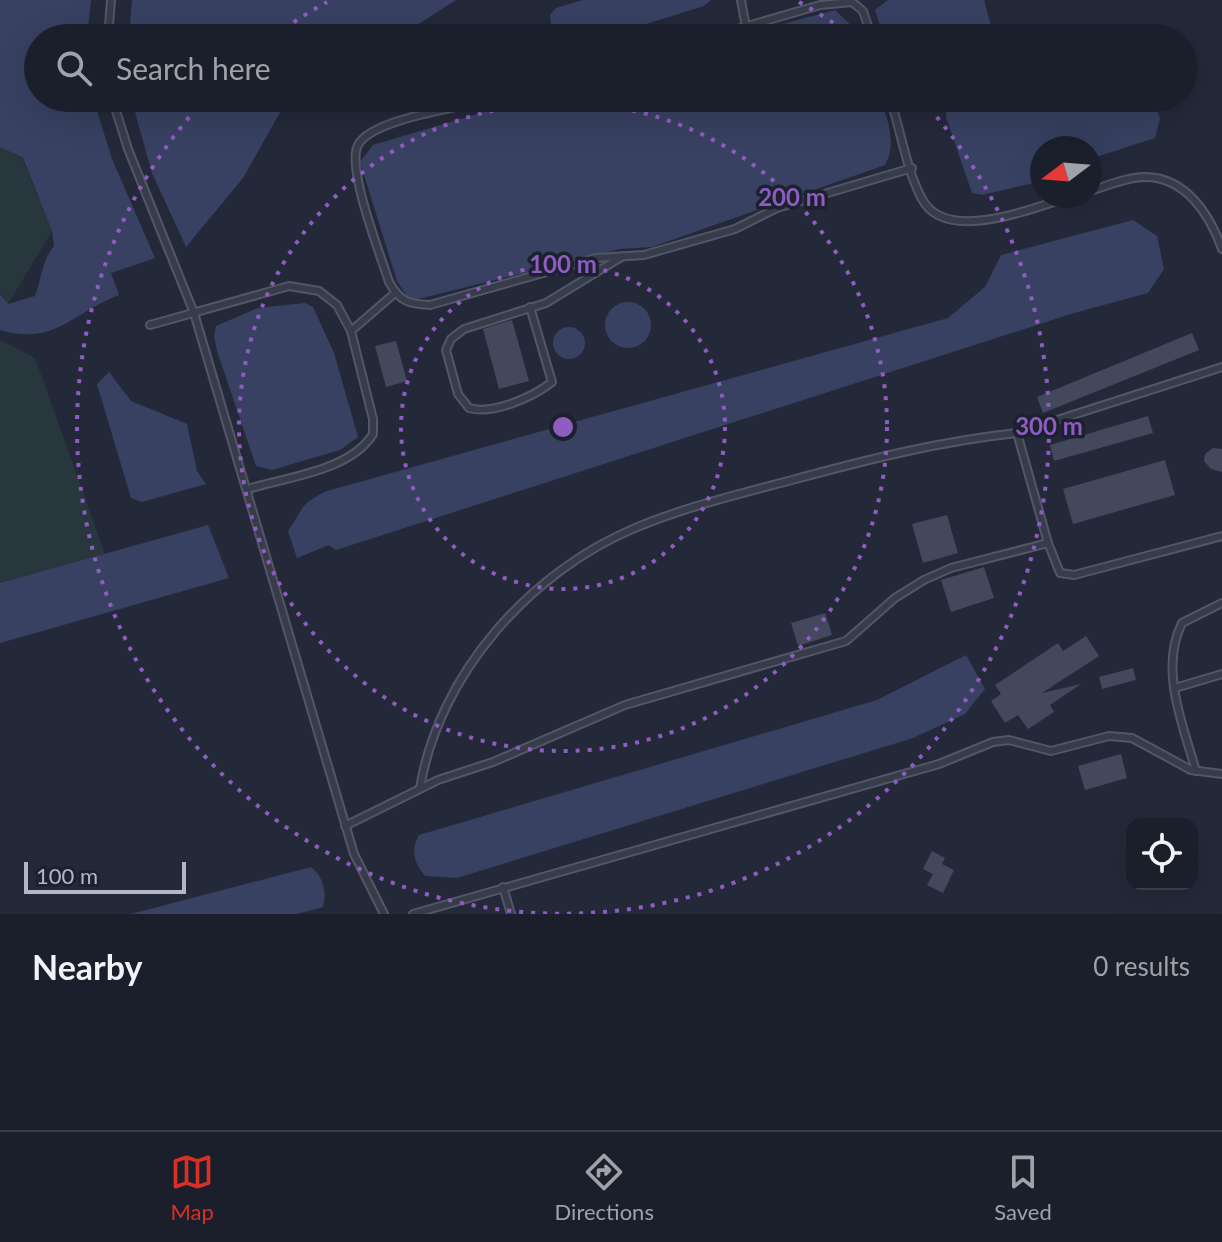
<!DOCTYPE html>
<html lang="en">
<head>
<meta charset="utf-8">
<style>
  :root { --surface:#1b1f2c; --page:#282c38; --text:#f1f3f6; --muted:#a0a2a9; --line:#393d48; --accent:#d93025 }
  body { margin:0; font-family:Lato,sans-serif; background:var(--page); color:var(--text) }
  .controls { position:absolute; right:24px; bottom:24px; display:grid; overflow:hidden; border-radius:16px; box-shadow:0 8px 32px #0002 }
  .controls button { width:72px; height:72px; display:grid; place-items:center; padding:0; border:0; border-bottom:2px solid var(--line); background:var(--surface); color:var(--text); font:40px sans-serif }
  .compass { position:absolute; left:1030px; top:136px; width:72px; height:72px; border-radius:50%; background:var(--surface); box-shadow:0 8px 32px #0002; rotate:254deg }
  .scale { position:absolute; left:24px; bottom:20px; width:162px; box-sizing:border-box; padding-left:8px; border:4px solid #b3b6c6; border-top:0; font-size:22px; line-height:28px; white-space:nowrap; color:#b3b6c6; -webkit-text-stroke:6px #1c2130; paint-order:stroke }
  .list { margin:0; padding:0; list-style:none }
  h2 { display:flex; justify-content:space-between; align-items:center; height:104px; margin:0; padding:0 32px; font-size:34px }
  h2 small { font-size:26px; font-weight:400; color:var(--muted) }
  .icon { flex:none; width:44px; height:44px; fill:none; stroke:currentColor; stroke-width:2; stroke-linecap:round; stroke-linejoin:round }
  .map { position:relative; flex:none; width:1222px; height:914px; overflow:hidden }
  .search { position:absolute; background:var(--surface); box-shadow:0 8px 32px #0002; left:24px; right:24px; top:24px; height:88px; display:flex; align-items:center; gap:20px; box-sizing:border-box; padding:0 28px; border-radius:44px; color:var(--muted); font-size:30px }
  .sheet { height:216px; background:var(--surface) }
  nav { display:flex; justify-content:space-around; align-items:center; box-sizing:border-box; height:112px; border-top:2px solid var(--line); background:var(--surface); font-size:22px; color:var(--muted) }
  nav a { display:grid; justify-items:center; gap:4px }
  nav .on { color:var(--accent) }
  .map>svg:first-child { display:block }
  .green { fill:#27373d }
  .water { fill:#384161 }
  .building { fill:#43485c }
  .lines { fill:none; stroke-linecap:round; stroke-linejoin:round }
  .lane-casing { stroke:#525666; stroke-width:10 }
  .lane { stroke:#373c4b; stroke-width:6 }
  .ring { fill:none; stroke:#8f5cc1; stroke-width:4; stroke-dasharray:4 8 }
  .centre { fill:#8f5cc1; stroke:#1c2130; stroke-width:4 }
  .ring-label { font-size:24px; text-anchor:middle; font-weight:bold; fill:#8f5cc1; stroke:#1c2130; stroke-width:7; stroke-linejoin:round; paint-order:stroke }
</style>
</head>
<body>
<div class="map">
<svg width="1222" height="914" viewBox="0 0 1222 914">
  <rect width="100%" height="100%" fill="#24293a"/>
  <g class="green">
    <polygon points="0,147 22,158 52,231 8,304 0,292"/>
    <polygon points="0,340 35,358 105,554 0,583"/>
  </g>
  <g class="water">
    <path d="M 0,0 L 91,0 L 87,38 L 38,38 L 38,98 L 93,98 L 112,159 L 155,258 L 111,273 L 119,295 C 72,313 55,346 0,330 L 0,294 L 8,304 L 35,296 C 42,278 42,260 54,246 L 52,231 L 23,158 L 0,147 Z"/>
    <polygon points="132,0 456,0 397,38 129,38"/>
    <polygon points="583,0 711,0 704,6 601,38 552,38 550,15 556,8"/>
    <polygon points="888,0 984,0 992,29 964,38 884,38 875,10"/>
    <polygon points="835,10 855,29 858,38 730,38"/>
    <polygon points="131,98 294,98 282,109 243,178 186,247 152,173"/>
    <path d="M 531,98 L 880,98 C 888,120 897,144 885,165 L 652,247 L 620,249 L 410,301 L 397,281 L 360,162 L 373,145 Z"/>
    <polygon points="972,98 1153,98 1160,119 1155,138 1090,159 1090,148 1042,148 1042,181 982,195 972,193 946,117 947,107"/>
    <path d="M 1133,220 L 1157,236 L 1164,269 L 1148,293 L 1074,313 L 336,550 L 329,545 L 297,558 L 288,531 C 306,506 297,506 327,491 L 948,318 L 985,287 L 1001,255 Z"/>
    <circle cx="628" cy="325" r="23"/>
    <polygon points="305,303 313,307 334,353 358,437 340,450 272,470 256,466 218,354 214,337 216,326 258,308"/>
    <circle cx="569" cy="343" r="16"/>
    <polygon points="109,372 131,401 187,424 197,471 206,484 142,502 131,498 97,384"/>
    <polygon points="208,525 229,578 0,643 0,583"/>
    <path d="M 966,655 L 985,689 L 965,714 L 913,738 L 457,878 L 425,876 C 414,862 410,851 419,835 L 877,700 Z"/>
    <path d="M 311,867 C 323,876 327,892 323,907 L 297,914 L 131,914 Z"/>
  </g>
  <g class="building">
    <polygon points="512,320 529,381 499,389 483,329"/>
    <polygon points="1192,333 1199,350 1043,413 1037,397"/>
    <polygon points="396,341 407,381 386,387 375,346"/>
    <polygon points="1148,416 1153,433 1054,461 1050,445"/>
    <polygon points="1213,448 1222,449 1222,472 1211,469 1204,461 1205,454"/>
    <polygon points="1165,460 1175,495 1073,524 1063,489"/>
    <polygon points="947,515 958,553 923,563 912,524"/>
    <polygon points="984,567 994,598 951,612 941,580"/>
    <polygon points="825,613 832,635 798,646 791,623"/>
    <polygon points="1086,636 1099,656 1042,693 1081,684 1050,705 1054,712 1028,729 1018,715 1005,723 991,701 1001,694 995,685 1058,643 1063,651"/>
    <polygon points="1133,668 1136,680 1102,689 1099,677"/>
    <polygon points="1121,754 1127,778 1085,790 1078,766"/>
    <polygon points="932,851 945,858 942,864 954,870 943,893 927,885 933,874 923,869"/>
  </g>
  <g class="lines">
    <defs>
      <g id="lane">
        <polyline points="741,0 746,27"/>
        <polyline points="108,38 111,0"/>
        <polyline points="706,38 820,5 852,2 863,11 872,38"/>
        <polyline points="112,98 128,149 194,313 354,854 384,914"/>
        <path d="M 496,98 C 465,107 372,118 358,145 C 346,168 381,256 389,282 C 400,302 409,304 430,305 L 596,258 L 644,255 L 735,229 L 777,208 L 912,168"/>
        <path d="M 890,98 C 900,128 907,172 922,199 C 946,245 1035,207 1072,196"/>
        <path d="M 1090,191 C 1107,186 1127,177 1145,177 C 1186,177 1210,215 1222,249"/>
        <path d="M 530,307 L 552,382 C 533,397 493,415 469,408 L 458,394 L 446,350 L 451,339 L 464,329 L 546,303 L 623,256"/>
        <path d="M 150,325 L 289,286 L 319,291 L 337,305 L 351,331 L 373,419 L 373,434 C 350,471 287,477 248,489"/>
        <polyline points="351,331 395,293"/>
        <polyline points="1048,543 1017,433 1222,367"/>
        <polyline points="1175,688 1222,674"/>
        <path d="M 1196,771 C 1183,725 1159,669 1182,623 L 1222,603"/>
        <path d="M 420,788 C 439,674 530,572 635,528 C 685,507 739,494 792,480 C 866,460 940,441 1017,433"/>
        <polyline points="345,826 438,780 493,762 625,705 846,641 895,598 924,580 951,568 1048,543 1060,573 1074,575 1222,536"/>
        <polyline points="503,887 511,914"/>
        <polyline points="413,914 939,764 993,742 1009,740 1051,751 1109,736 1132,738 1191,770 1222,774"/>
      </g>
    </defs>
    <use href="#lane" class="lane-casing"/>
    <use href="#lane" class="lane"/>
  </g>
  <g class="ring">
    <circle cx="563" cy="427" r="162"/>
    <circle cx="563" cy="427" r="324"/>
    <path d="M274 36A486 486 0 0 1 327 2M799 2A486 486 0 0 1 852 36M921 99A486 486 0 1 1 205 99"/>
  </g>
  <circle cx="563" cy="427" r="12" class="centre"/>
  <g class="ring-label">
    <text x="792" y="206">200 m</text>
    <text x="563" y="273">100 m</text>
    <text x="1049" y="435">300 m</text>
  </g>
</svg>
<div class="controls">
<button><svg class="icon" aria-label="locate" viewBox="0 0 24 24"><circle cx="12" cy="12" r="6"/><path d="M12 2v4M12 18v4M2 12h4M18 12h4"/></svg></button>
</div>
<svg class="compass" viewBox="-18 -18 36 36"><path d="M0-13l5 13h-10z" fill="#e53935"/><path d="M0 13l5-13h-10z" fill="#a0a2a9"/></svg>
<div class="scale">100 m</div>
<div class="search"><svg class="icon" aria-label="search" viewBox="0 0 24 24"><circle cx="10" cy="10" r="6"/><path d="M15 15l6 6"/></svg>Search here</div>
</div>
<section class="sheet">
<h2>Nearby<small>0 results</small></h2>
<ul class="list">
</ul>
</section>
<nav>
<a class="on"><svg class="icon" aria-label="map" viewBox="0 0 24 24"><path d="M3 6l6-2 6 2 6-2v14l-6 2-6-2-6 2zM9 4v14M15 6v14"/></svg>Map</a>
<a><svg class="icon" aria-label="directions" viewBox="0 0 24 24"><path d="M12 3l9 9-9 9-9-9zM9 14v-3h6M13 9l2 2-2 2"/></svg>Directions</a>
<a><svg class="icon" aria-label="saved" viewBox="0 0 24 24"><path d="M7 4h10v16l-5-4-5 4z"/></svg>Saved</a>
</nav>
</body>
</html>
